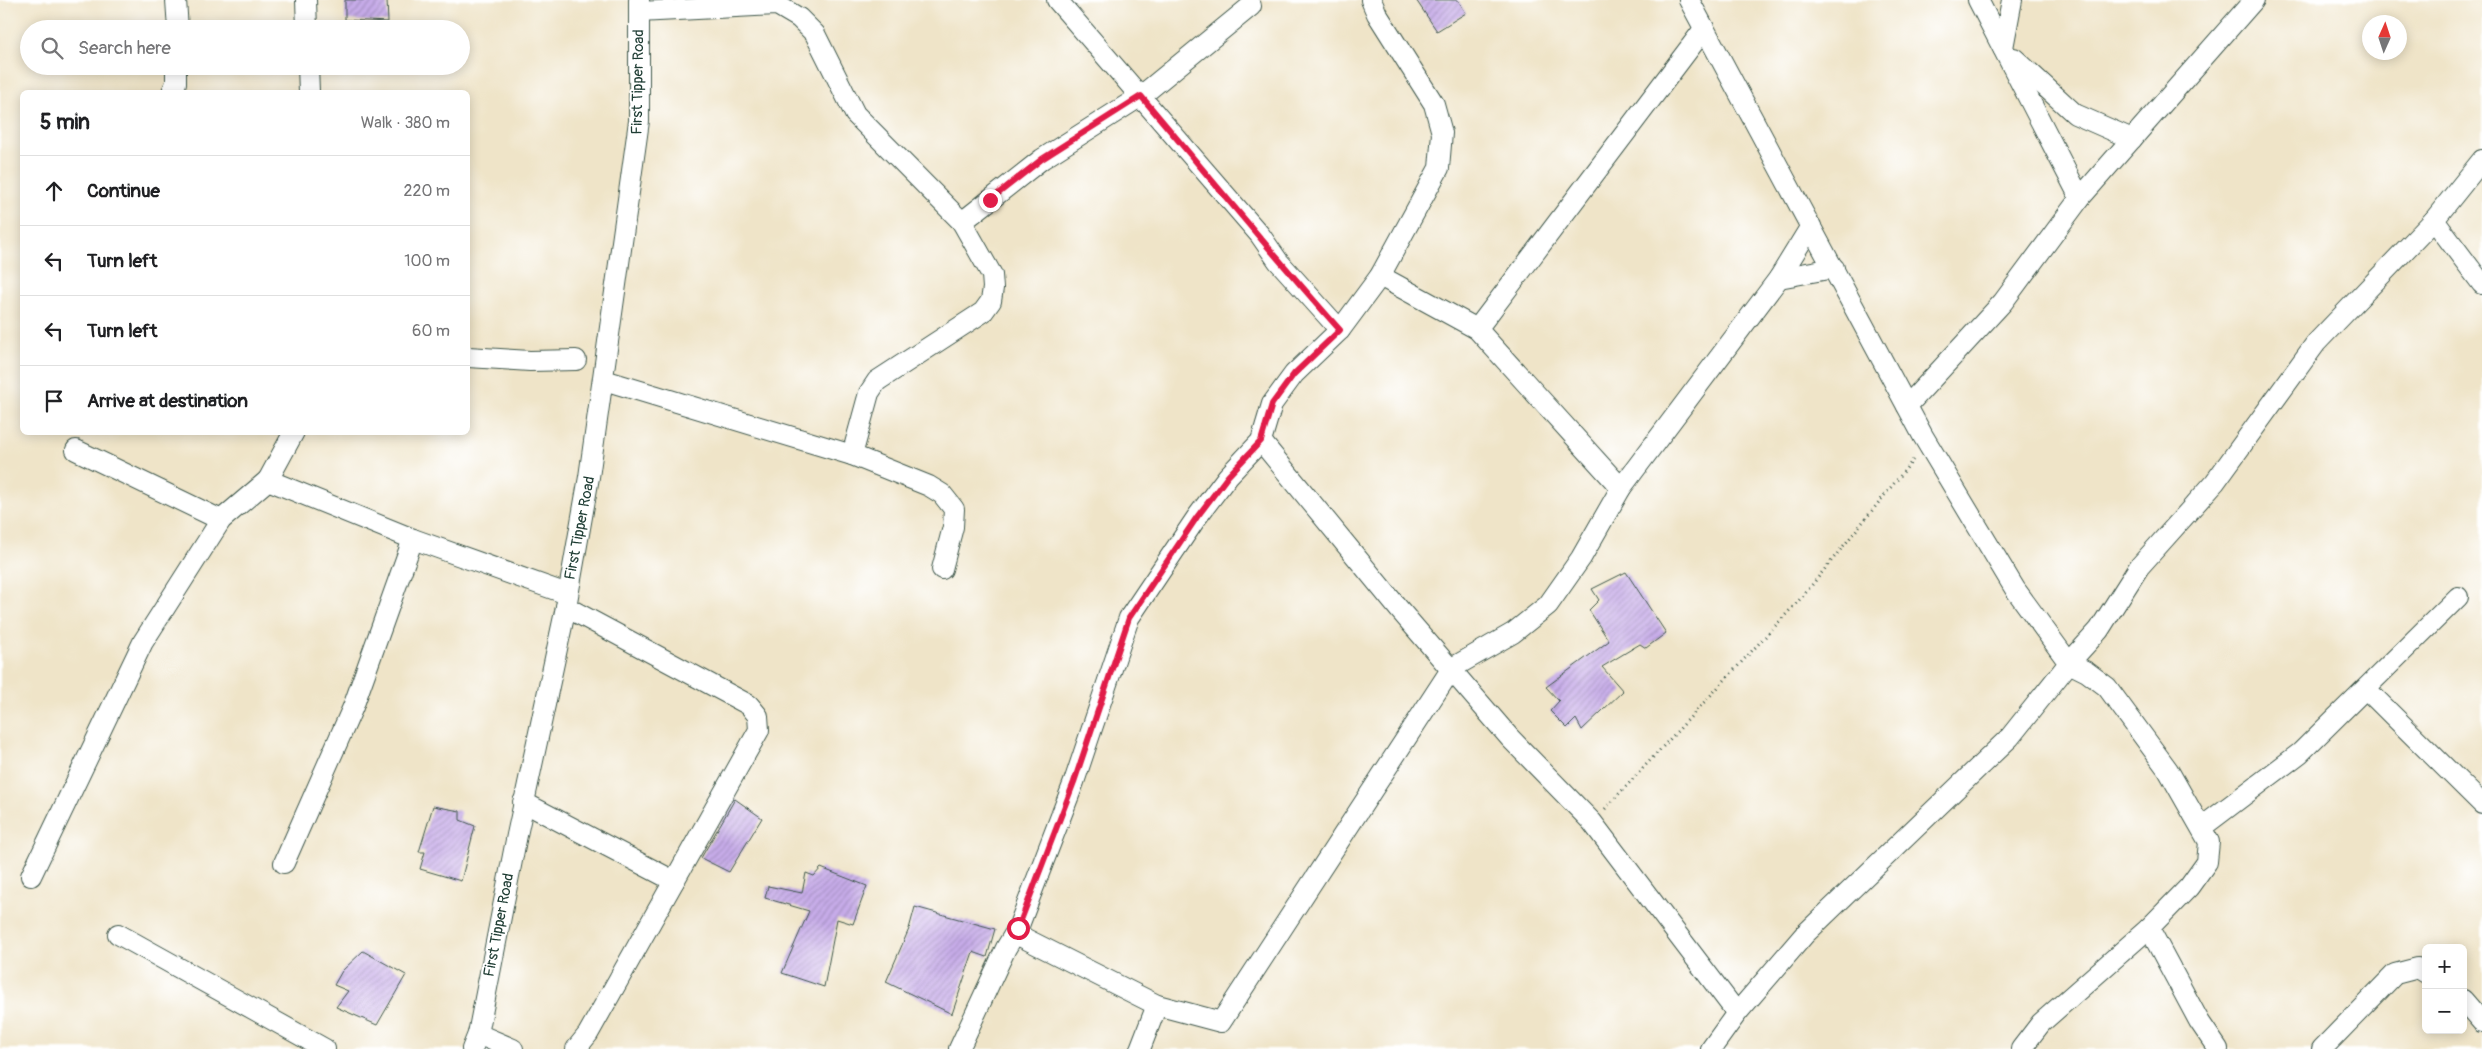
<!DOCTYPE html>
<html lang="en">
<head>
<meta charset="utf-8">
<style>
  :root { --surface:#fff; --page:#f2f2f2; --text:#202124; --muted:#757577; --line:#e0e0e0 }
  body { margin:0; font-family:Pangolin,sans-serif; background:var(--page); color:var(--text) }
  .controls { position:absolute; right:15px; bottom:15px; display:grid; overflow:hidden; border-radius:8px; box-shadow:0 2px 12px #0003 }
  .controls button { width:45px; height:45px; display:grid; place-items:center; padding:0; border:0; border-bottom:1px solid var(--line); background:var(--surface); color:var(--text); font:25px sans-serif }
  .compass { position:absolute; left:2362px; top:15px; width:45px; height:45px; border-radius:50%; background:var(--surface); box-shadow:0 2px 12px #0003; rotate:3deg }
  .stop { position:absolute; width:15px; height:15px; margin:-11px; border:4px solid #e11d48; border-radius:50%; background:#fff }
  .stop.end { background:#e11d48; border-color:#fff; box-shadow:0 1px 5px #0008 }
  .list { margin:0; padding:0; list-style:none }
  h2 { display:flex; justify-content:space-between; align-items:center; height:65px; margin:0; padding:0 20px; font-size:21px }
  h2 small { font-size:16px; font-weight:400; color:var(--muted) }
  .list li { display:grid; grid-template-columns:32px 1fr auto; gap:15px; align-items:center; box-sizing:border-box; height:70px; padding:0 20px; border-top:1px solid var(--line) }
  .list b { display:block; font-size:19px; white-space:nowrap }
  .list em { font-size:16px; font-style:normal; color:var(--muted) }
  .icon { flex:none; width:28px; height:28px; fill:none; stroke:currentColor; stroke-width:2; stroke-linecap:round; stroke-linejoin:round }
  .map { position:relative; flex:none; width:2482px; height:1049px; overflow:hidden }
  .search { position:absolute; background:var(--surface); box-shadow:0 2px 12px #0003; left:20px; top:20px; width:450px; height:55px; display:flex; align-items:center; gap:12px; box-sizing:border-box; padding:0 18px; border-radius:28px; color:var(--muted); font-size:19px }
  .panel { position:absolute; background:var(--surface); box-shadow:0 2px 12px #0003; left:20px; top:90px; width:450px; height:345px; border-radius:8px }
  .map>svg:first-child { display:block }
  .building { fill:url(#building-hatch) }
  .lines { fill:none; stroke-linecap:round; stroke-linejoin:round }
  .minor-casing { stroke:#3e564a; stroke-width:22 }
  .path { stroke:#3e564a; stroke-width:3; stroke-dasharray:1 4; stroke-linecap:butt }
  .minor { stroke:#fff; stroke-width:20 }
  .route { stroke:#e11d48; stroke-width:6 }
  .labels { text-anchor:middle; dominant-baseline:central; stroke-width:4; stroke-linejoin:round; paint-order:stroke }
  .street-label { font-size:15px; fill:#1f3d34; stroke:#fff }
</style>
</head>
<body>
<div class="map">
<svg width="2482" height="1049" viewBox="0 0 2482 1049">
  <defs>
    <pattern id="building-hatch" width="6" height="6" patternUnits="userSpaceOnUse" patternTransform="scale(1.25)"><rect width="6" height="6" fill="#c7ace9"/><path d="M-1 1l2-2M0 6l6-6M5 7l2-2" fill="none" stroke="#a18dbe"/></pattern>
  </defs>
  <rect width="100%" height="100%" fill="#fff"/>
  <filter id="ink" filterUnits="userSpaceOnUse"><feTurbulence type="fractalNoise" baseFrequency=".02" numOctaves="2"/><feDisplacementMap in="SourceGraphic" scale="10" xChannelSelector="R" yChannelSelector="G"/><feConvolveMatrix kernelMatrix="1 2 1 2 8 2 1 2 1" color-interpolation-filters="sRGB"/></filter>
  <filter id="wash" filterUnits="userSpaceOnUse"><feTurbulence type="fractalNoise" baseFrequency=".0096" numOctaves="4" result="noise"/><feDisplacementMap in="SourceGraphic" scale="20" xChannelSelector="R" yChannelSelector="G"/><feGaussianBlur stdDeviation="1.12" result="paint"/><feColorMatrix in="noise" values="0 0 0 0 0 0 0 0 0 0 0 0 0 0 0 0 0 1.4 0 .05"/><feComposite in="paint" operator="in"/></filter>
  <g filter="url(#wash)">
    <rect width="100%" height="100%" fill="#efe4c8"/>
    <g id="blocks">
      <g class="building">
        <polygon points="345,0 387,0 388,22 345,20"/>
        <polygon points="1416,0 1458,0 1466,13 1437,31"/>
        <polygon points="1626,572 1666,633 1646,648 1640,644 1602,667 1623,691 1582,730 1576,719 1567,728 1550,711 1559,701 1546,687 1609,641 1589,610 1599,600 1592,589"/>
        <polygon points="735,799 762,818 729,872 701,858"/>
        <polygon points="433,806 460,811 460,820 475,826 461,881 420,869 425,852 419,852"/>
        <polygon points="821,868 867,886 853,924 837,919 824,987 782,973 809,911 765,898 768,886 802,893 806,873 814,876"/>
        <polygon points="915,907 995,929 987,957 973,952 952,1014 886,982 909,929"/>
        <polygon points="363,951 406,975 377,1025 336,1007 348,991 334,985 342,971"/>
      </g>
    </g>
  </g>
  <g filter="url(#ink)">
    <use href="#blocks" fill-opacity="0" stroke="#3e564a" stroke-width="1"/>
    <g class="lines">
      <defs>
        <g id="minor">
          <polyline points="176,0 178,29"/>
          <polyline points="306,0 307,29"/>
          <polyline points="1057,0 1260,235 1278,261 1340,330"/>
          <polyline points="1371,0 1377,14 1434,104 1442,133 1439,168 1380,276 1340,330 1294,374 1272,404 1261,441 1228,476 1197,517 1129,618 1074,782 1018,928 1022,937 1157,1005 1221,1022 1452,668 1513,633 1548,605 1581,558 1621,488 1779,278 1811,226"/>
          <polyline points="1689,0 1923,436 2015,589 2069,663 2010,737 1805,934 1737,1013 1711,1049"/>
          <polyline points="1978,0 2080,198"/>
          <polyline points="639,12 777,5 799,18 815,34 855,114 962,222 992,275 993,288 991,301 983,312 877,381 869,393 852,455"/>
          <polyline points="2003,48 2012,0"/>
          <polyline points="2014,58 2075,114 2132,139"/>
          <polyline points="308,66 309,92"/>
          <polyline points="172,92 176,83 176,66"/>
          <polyline points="2434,220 2482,284"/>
          <polyline points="962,222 1042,159 1141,96 1251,6"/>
          <polyline points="1380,276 1477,329 1621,488"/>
          <polyline points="1779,278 1834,268"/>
          <polyline points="1477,329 1704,29"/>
          <polyline points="468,357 530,361 576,360"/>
          <polyline points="604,380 852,455 929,486 942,494 954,509 953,527 942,569"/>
          <polyline points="1907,406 2003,302 2080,198 2254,0"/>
          <polyline points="1261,441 1398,608 1510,738 1592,822 1737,1013"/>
          <polyline points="76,450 221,520"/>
          <polyline points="268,480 294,432"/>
          <polyline points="566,607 749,705 758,716 759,730 588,1034 576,1049"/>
          <polyline points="2366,689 2482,804"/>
          <polyline points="523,802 674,881"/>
          <polyline points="2202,827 2300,753 2458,597"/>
          <polyline points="284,863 353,707 413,539"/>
          <polyline points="31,876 143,642 221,520 268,480 413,539 567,594"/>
          <polyline points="2149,928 2199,1021 2218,1049"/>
          <polyline points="118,934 325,1049"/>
          <polyline points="2463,1000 2482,1022"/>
          <polyline points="478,1034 513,1049"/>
          <polyline points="472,1049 478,1034 517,835 566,607 589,477 639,121 639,0"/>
          <polyline points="959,1049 1006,948 1018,928"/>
          <polyline points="1140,1049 1157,1005"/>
          <polyline points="2021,1049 2041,1023 2149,928 2189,887 2207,862 2209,842 2168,770 2107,687 2087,672 2069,663 2099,630 2139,567 2215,482 2316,343 2434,220 2482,160"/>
          <polyline points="2322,1049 2395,974 2418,968 2426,973"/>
        </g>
      </defs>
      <use href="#minor" class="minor-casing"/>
      <polyline class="path" points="1605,809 1803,596 1913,460"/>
      <use href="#minor" class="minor"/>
    </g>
  </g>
  <g class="lines" filter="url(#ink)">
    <path class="route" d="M 990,200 L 1042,159 L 1141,96 C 1207,174 1272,254 1340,330 L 1294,374 L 1272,404 L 1261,441 L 1228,476 L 1197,517 L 1129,618 L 1074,782 L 1018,928"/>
  </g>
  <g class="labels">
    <g class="street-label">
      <text transform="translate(638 82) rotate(-89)">First Tipper Road</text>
      <text transform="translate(580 528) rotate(-79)">First Tipper Road</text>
      <text transform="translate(499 925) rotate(-79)">First Tipper Road</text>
    </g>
  </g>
</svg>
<div class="controls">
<button>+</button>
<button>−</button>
</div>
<svg class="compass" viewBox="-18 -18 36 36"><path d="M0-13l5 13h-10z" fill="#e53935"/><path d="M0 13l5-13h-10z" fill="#757577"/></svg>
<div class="stop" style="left:1018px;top:928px"></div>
<div class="stop end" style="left:990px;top:200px"></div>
<div class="search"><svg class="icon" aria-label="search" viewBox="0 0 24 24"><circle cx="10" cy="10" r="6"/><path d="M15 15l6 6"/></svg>Search here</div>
<section class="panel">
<h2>5 min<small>Walk · 380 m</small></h2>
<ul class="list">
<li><svg class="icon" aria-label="ahead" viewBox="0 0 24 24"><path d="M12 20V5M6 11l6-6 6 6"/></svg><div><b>Continue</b></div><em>220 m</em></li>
<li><svg class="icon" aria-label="left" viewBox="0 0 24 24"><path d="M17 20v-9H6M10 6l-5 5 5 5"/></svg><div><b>Turn left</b></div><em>100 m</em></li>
<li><svg class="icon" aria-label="left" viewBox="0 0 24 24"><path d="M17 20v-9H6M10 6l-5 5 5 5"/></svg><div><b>Turn left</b></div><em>60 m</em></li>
<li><svg class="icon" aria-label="arrive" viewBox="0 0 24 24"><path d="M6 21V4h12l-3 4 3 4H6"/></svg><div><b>Arrive at destination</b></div></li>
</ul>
</section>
</div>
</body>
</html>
